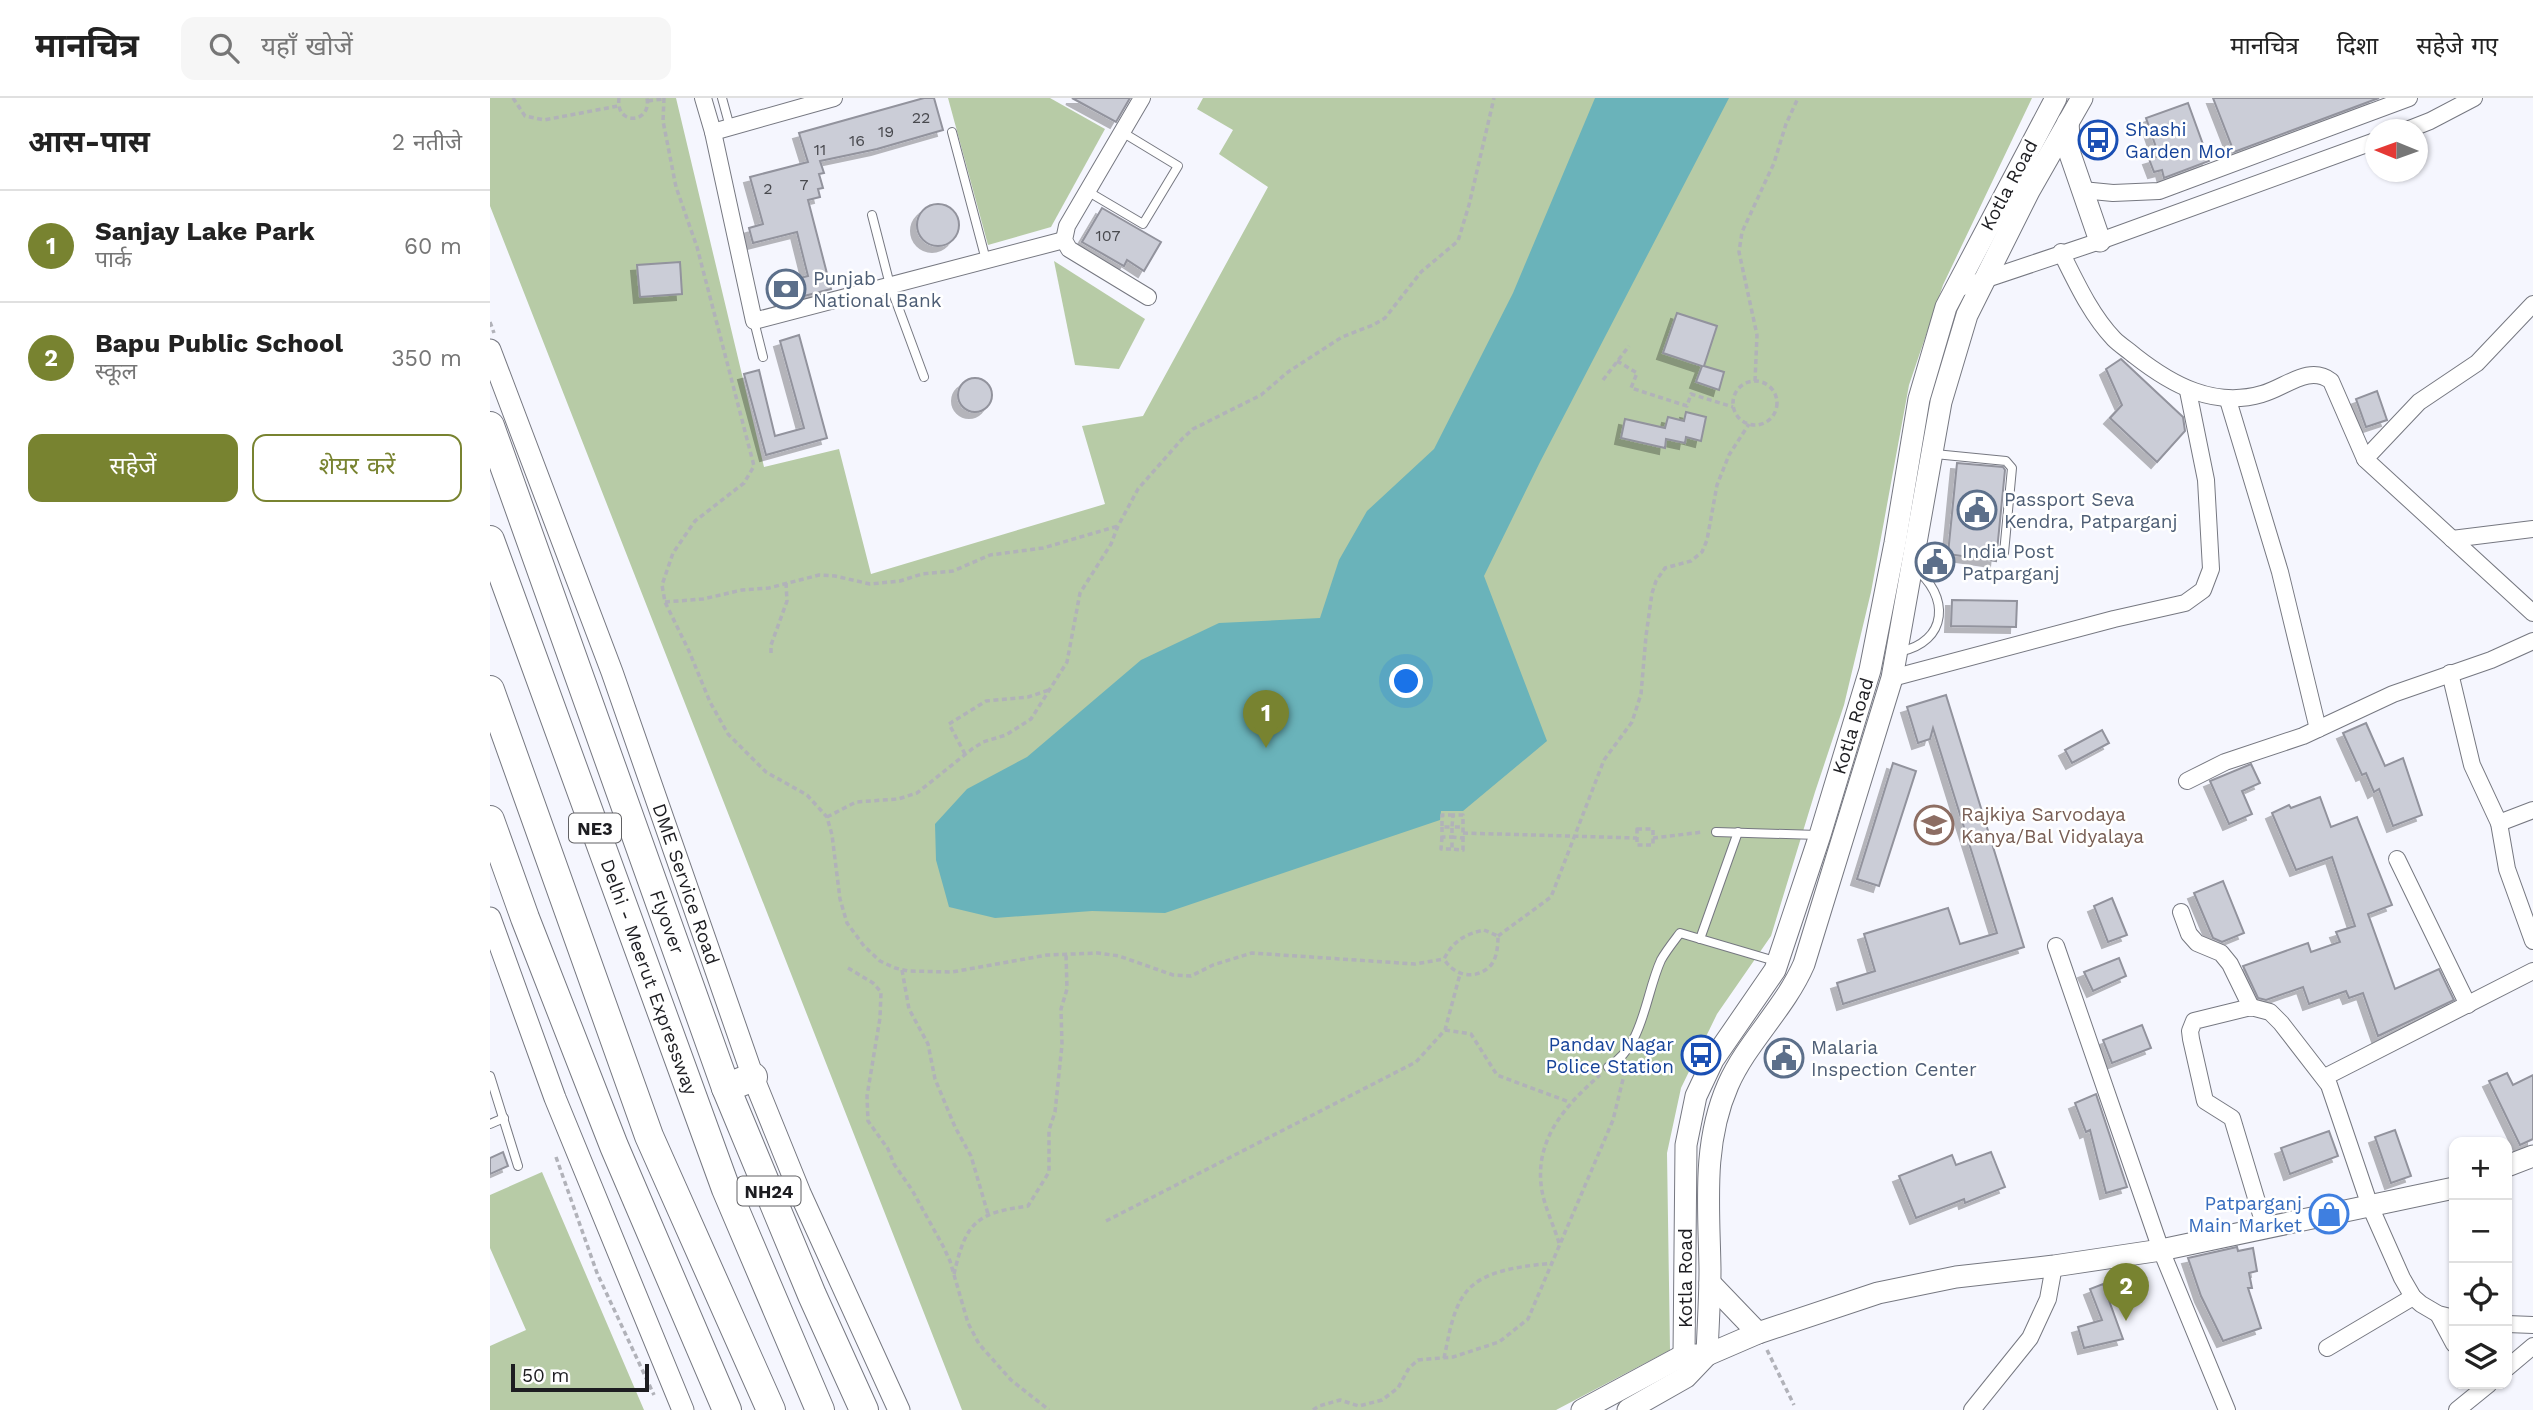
<!DOCTYPE html>
<html lang="hi">
<head>
<meta charset="utf-8">
<style>
  :root { --surface:#fff; --page:#f6f6f6; --text:#222; --muted:#767676; --line:#e0e0e0; --accent:#788330 }
  body { margin:0; font-family:"Work Sans","Noto Sans Devanagari",sans-serif; background:var(--page); color:var(--text) }
  .controls { position:absolute; right:21px; bottom:21px; display:grid; overflow:hidden; border-radius:14px; box-shadow:0 2px 5px #0004 }
  .controls button { width:63px; height:63px; display:grid; place-items:center; padding:0; border:0; border-bottom:2px solid var(--line); background:var(--surface); color:var(--text); font:35px sans-serif }
  .compass { position:absolute; left:1875px; top:21px; width:63px; height:63px; border-radius:50%; background:var(--surface); box-shadow:0 2px 5px #0004; rotate:271deg }
  .scale { position:absolute; left:21px; bottom:18px; width:138px; box-sizing:border-box; padding-left:7px; border:4px solid #1d1d21; border-top:0; font-size:19px; line-height:24px; white-space:nowrap; color:#1d1d21; -webkit-text-stroke:5px #fff; paint-order:stroke }
  .you { position:absolute; left:917px; top:584px; width:24px; height:24px; margin:-18px; border:5px solid #fff; border-radius:50%; background:#1a73e8; box-shadow:0 0 0 10px #1a73e833 }
  .badge { display:grid; place-items:center; width:46px; height:46px; border-radius:50%; background:var(--accent); color:#fff; font-size:23px; font-weight:700 }
  .pin { position:absolute; translate:-50% -58px; filter:drop-shadow(0 2px 4px #0008) }
  .pin::after { content:''; position:absolute; top:37px; width:24px; height:21px; background:inherit; clip-path:polygon(0 0,100% 0,50% 100%) }
  .list { margin:0; padding:0; list-style:none }
  h2 { display:flex; justify-content:space-between; align-items:center; height:91px; margin:0; padding:0 28px; font-size:30px }
  h2 small { font-size:23px; font-weight:400; color:var(--muted) }
  .list li { display:grid; grid-template-columns:46px 1fr auto; gap:21px; align-items:center; box-sizing:border-box; height:112px; padding:0 28px; border-top:2px solid var(--line) }
  .list b { display:block; font-size:26px; white-space:nowrap }
  .list p { margin:0; font-size:23px; white-space:nowrap; color:var(--muted) }
  .list em { font-size:23px; font-style:normal; color:var(--muted) }
  .actions { display:flex; gap:14px; padding:21px 28px }
  .actions a { flex:1; padding:16px 0; border:2px solid var(--accent); border-radius:14px; text-align:center; font-size:24px; color:var(--accent) }
  .actions .main { background:var(--accent); color:#fff }
  .icon { flex:none; width:38px; height:38px; fill:none; stroke:currentColor; stroke-width:2; stroke-linecap:round; stroke-linejoin:round }
  .map { position:relative; flex:none; width:2043px; height:1312px; overflow:hidden }
  header { display:flex; align-items:center; gap:42px; box-sizing:border-box; height:98px; padding:0 35px; background:var(--surface); border-bottom:2px solid var(--line) }
  header strong { font-size:33px }
  nav { display:flex; gap:38px; margin-inline-start:auto; font-size:24px }
  .search { width:490px; height:63px; background:var(--page); display:flex; align-items:center; gap:18px; box-sizing:border-box; padding:0 24px; border-radius:14px; color:var(--muted); font-size:26px }
  main { display:flex }
  aside { flex:1; background:var(--surface) }
  .map>svg:first-child { display:block }
  .green { fill:#b7cba6 }
  .water { fill:#6ab3ba }
  .building { fill:#cbcdd7; stroke:#92939d; stroke-width:2; filter:url(#shadow) }
  .lines { fill:none; stroke-linecap:round; stroke-linejoin:round }
  .lane-casing { stroke:#767881; stroke-width:10 }
  .street-casing { stroke:#767881; stroke-width:18 }
  .secondary-casing { stroke:#767881; stroke-width:23 }
  .highway-casing { stroke:#767881; stroke-width:30 }
  .path { stroke:#b1b2b9; stroke-width:3.5; stroke-dasharray:5 3.5; stroke-linecap:butt }
  .lane { stroke:#fff; stroke-width:8 }
  .street { stroke:#fff; stroke-width:16 }
  .secondary { stroke:#fff; stroke-width:21 }
  .highway { stroke:#fff; stroke-width:28 }
  .labels { text-anchor:middle; dominant-baseline:central; stroke-width:5; stroke-linejoin:round; paint-order:stroke }
  .number-label { font-size:16px; fill:#48494e }
  .shield { fill:#fff; stroke:#616164; stroke-width:2 }
  .shield-label { font-size:18px; font-weight:bold; fill:#1d1d21 }
  .transit-label { font-size:19px; fill:#164399; stroke:#fff; text-anchor:start }
  .street-label { font-size:19px; fill:#1d1d21; stroke:#fff }
  .service-label { font-size:19px; fill:#4e5e75; stroke:#fff; text-anchor:start }
  .education-label { font-size:19px; fill:#785e54; stroke:#fff; text-anchor:start }
  .shop-label { font-size:19px; fill:#366cbe; stroke:#fff; text-anchor:end }
</style>
</head>
<body>
<header>
<strong>मानचित्र</strong>
<div class="search"><svg class="icon" aria-label="search" viewBox="0 0 24 24"><circle cx="10" cy="10" r="6"/><path d="M15 15l6 6"/></svg>यहाँ खोजें</div>
<nav><a>मानचित्र</a><a>दिशा</a><a>सहेजे गए</a></nav>
</header>
<main>
<aside>
<h2>आस-पास<small>2 नतीजे</small></h2>
<ul class="list">
<li><span class="badge">1</span><div><b>Sanjay Lake Park</b><p>पार्क</p></div><em>60 m</em></li>
<li><span class="badge">2</span><div><b>Bapu Public School</b><p>स्कूल</p></div><em>350 m</em></li>
</ul>
<div class="actions"><a class="main">सहेजें</a><a>शेयर करें</a></div>
</aside>
<div class="map">
<svg width="2043" height="1312" viewBox="0 0 2043 1312">
  <defs>
    <filter id="shadow"><feDropShadow dx="-6" dy="6" stdDeviation="0" flood-color="#0004"/></filter>
  </defs>
  <rect width="100%" height="100%" fill="#f5f6fe"/>
  <g class="green">
    <polygon points="0,0 186,0 274,369 349,351 381,476 615,406 592,328 653,318 778,89 729,56 743,32 707,11 713,0 1542,0 1453,187 1419,287 1381,494 1354,607 1325,694 1281,838 1227,916 1191,990 1177,1055 1180,1252 1066,1312 472,1312 0,108"/>
    <polygon points="458,0 560,0 615,31 561,129 498,147"/>
    <polygon points="564,163 655,221 629,271 585,267"/>
    <polygon points="52,1074 154,1312 0,1312 0,1248 36,1232 0,1150 0,1097"/>
  </g>
  <polygon class="water" points="1105,0 1239,0 1050,364 994,478 1057,643 973,713 951,713 950,722 675,815 602,813 505,820 459,809 446,762 445,726 477,691 537,659 651,562 729,525 830,520 849,462 877,413 944,351 1023,195"/>
  <g class="building">
    <polygon points="434,0 444,0 453,32 387,51 330,63 334,75 329,76 333,90 328,91 330,99 318,102 341,191 291,204 286,186 318,178 307,134 263,145 259,130 273,126 260,79 318,64 309,35"/>
    <polygon points="582,0 640,0 626,24"/>
    <polygon points="1723,0 1889,0 1744,54"/>
    <polygon points="1698,5 1719,63 1674,80 1672,72 1664,74 1659,61 1669,58 1656,20"/>
    <circle cx="448" cy="127" r="21"/>
    <polygon points="612,110 671,144 654,173 637,162 634,168 592,144"/>
    <polygon points="190,164 192,196 150,199 147,167"/>
    <polygon points="1187,215 1227,228 1214,268 1234,274 1229,292 1206,284 1212,268 1173,255"/>
    <polygon points="309,237 337,340 276,357 254,276 269,272 285,338 314,330 290,243"/>
    <polygon points="1631,261 1693,319 1695,333 1667,364 1620,320 1632,307 1616,271"/>
    <circle cx="485" cy="297" r="17"/>
    <polygon points="1887,293 1897,322 1876,329 1866,301"/>
    <polygon points="1196,314 1216,319 1211,343 1196,339 1195,345 1176,341 1175,350 1131,340 1135,321 1175,330 1178,319 1194,323"/>
    <polygon points="1467,365 1513,369 1515,372 1506,463 1458,456"/>
    <polygon points="1462,502 1527,503 1526,529 1461,528"/>
    <polygon points="1456,597 1534,849 1353,906 1347,885 1385,873 1374,836 1458,810 1470,846 1507,835 1443,630 1440,641 1428,645 1417,609"/>
    <polygon points="1876,625 1895,668 1913,660 1932,717 1903,728 1889,691 1884,694 1876,675 1872,677 1853,635"/>
    <polygon points="1612,632 1619,645 1582,665 1575,652"/>
    <polygon points="1403,665 1426,673 1389,788 1367,781"/>
    <polygon points="1761,666 1770,685 1752,693 1762,716 1739,726 1720,683"/>
    <polygon points="1830,699 1841,729 1867,719 1902,807 1878,816 1905,891 1949,871 1964,902 1888,938 1873,895 1859,900 1856,893 1819,906 1813,889 1776,902 1768,900 1753,868 1818,845 1821,854 1850,844 1846,834 1865,828 1842,759 1806,772 1782,715 1799,707 1801,710"/>
    <polygon points="1733,783 1754,835 1732,844 1723,840 1704,795"/>
    <polygon points="1622,800 1637,837 1618,844 1604,808"/>
    <polygon points="1629,860 1636,878 1603,893 1594,874"/>
    <polygon points="1652,927 1661,950 1622,965 1613,942"/>
    <polygon points="2017,975 2023,987 2043,977 2043,1041 2030,1047 1999,983"/>
    <polygon points="1606,996 1637,1089 1616,1095 1600,1032 1596,1034 1585,1005"/>
    <polygon points="1905,1032 1921,1078 1901,1085 1885,1039"/>
    <polygon points="1839,1033 1848,1058 1800,1076 1791,1050"/>
    <polygon points="13,1054 18,1068 0,1076 0,1060"/>
    <polygon points="1501,1054 1515,1089 1475,1105 1474,1101 1426,1120 1409,1078 1462,1057 1466,1067"/>
    <polygon points="1747,1149 1748,1153 1763,1150 1767,1173 1759,1175 1762,1190 1758,1190 1771,1230 1733,1243 1711,1198 1698,1160"/>
    <polygon points="1613,1186 1633,1241 1594,1250 1588,1229 1612,1222 1600,1191"/>
  </g>
  <g class="lines">
    <defs>
      <g id="lane">
        <polyline points="232,0 240,29"/>
        <polyline points="462,34 496,162"/>
        <polyline points="597,93 653,126 688,68 632,34"/>
        <polyline points="382,117 400,187 434,279"/>
        <polyline points="264,223 273,259"/>
        <polyline points="1445,356 1516,363 1522,370 1514,455"/>
        <path d="M 1409,554 C 1459,544 1460,497 1424,470"/>
        <polyline points="1226,734 1328,737"/>
        <polyline points="1210,841 1248,734"/>
        <path d="M 1118,969 C 1154,948 1155,897 1171,862 C 1176,853 1184,843 1190,835 L 1285,863"/>
        <polyline points="0,978 28,1068"/>
        <polyline points="0,1026 14,1020"/>
      </g>
      <g id="street">
        <polyline points="213,0 223,34 264,223 574,142"/>
        <polyline points="652,0 577,128 574,142 579,151 658,199"/>
        <polyline points="1917,32 1940,23 1984,0"/>
        <polyline points="223,34 344,0"/>
        <polyline points="1592,92 1623,95 1669,93 1919,0"/>
        <path d="M 1571,154 C 1586,184 1601,217 1624,241 C 1630,247 1638,252 1645,258 C 1682,287 1724,310 1772,296 C 1795,290 1819,266 1841,283 L 1875,361"/>
        <polyline points="1464,192 1610,143 1885,43"/>
        <polyline points="2043,206 1987,265 1929,304 1875,361 2043,515"/>
        <polyline points="1738,302 1790,474 1828,631"/>
        <polyline points="1962,441 2043,431"/>
        <polyline points="1960,575 1982,667 2009,725 2017,771 2043,843"/>
        <polyline points="1402,580 1624,521 1695,505 1713,492 1721,471 1716,382 1698,293"/>
        <polyline points="1697,683 1735,664 1813,638 1903,596 2001,562 2043,543"/>
        <polyline points="2009,725 2043,712"/>
        <polyline points="1907,761 1978,907"/>
        <polyline points="1691,814 1699,836 1707,845 1731,855 1740,866 1761,909"/>
        <polyline points="1566,848 1671,1152 1737,1312"/>
        <polyline points="1835,979 2043,873"/>
        <polyline points="1775,1130 1742,1020 1715,1003 1701,941 1700,933 1704,923 1761,909 1780,914 1791,925 1839,987 1880,1108 1912,1180 1923,1199 1931,1206 1948,1216 1964,1220"/>
        <polyline points="1948,1216 1964,1246"/>
        <polyline points="2017,1226 2043,1227"/>
        <polyline points="1837,1250 1923,1199"/>
        <polyline points="2017,1270 2043,1248"/>
        <polyline points="1482,1312 1540,1240 1558,1201 1564,1168"/>
        <polyline points="1967,1312 1999,1286"/>
      </g>
      <g id="secondary">
        <polyline points="1578,24 1580,56 1610,143"/>
        <polyline points="0,252 122,574 263,979 310,1095 409,1312"/>
        <polyline points="0,820 65,1000 193,1312"/>
        <polyline points="2017,1068 2043,1058"/>
        <polyline points="1220,1185 1268,1235"/>
        <polyline points="1194,1257 1196,1047 1206,998 1223,962 1285,872 1330,737 1380,572 1405,445 1429,301 1456,209 1566,0"/>
        <path d="M 1217,1257 C 1218,1228 1220,1200 1220,1171 C 1219,1109 1212,1046 1238,987 C 1257,944 1295,910 1314,866 L 1402,580 L 1451,304 L 1477,217 L 1539,93 L 1592,0"/>
        <polyline points="1092,1312 1194,1257 1217,1257 1268,1235 1388,1195 1466,1179 1564,1168 1671,1152 1964,1090"/>
        <polyline points="1138,1312 1196,1279 1217,1257"/>
      </g>
      <g id="highway">
        <polyline points="0,328 236,990 322,1197 374,1312"/>
        <polyline points="0,442 236,1091 330,1312"/>
        <polyline points="0,592 159,1038 281,1312"/>
        <polyline points="0,722 35,820 124,1048 237,1312"/>
        <polyline points="236,990 263,979"/>
      </g>
    </defs>
    <use href="#lane" class="lane-casing"/>
    <use href="#street" class="street-casing"/>
    <use href="#secondary" class="secondary-casing"/>
    <use href="#highway" class="highway-casing"/>
    <g class="path">
      <polyline points="23,0 35,18 54,22 128,8"/>
      <path d="M 129,0 C 125,28 162,26 157,0"/>
      <polyline points="174,0 173,23 186,89 207,149 264,368 254,385 205,423 183,455 172,487 175,504 199,553 220,604 238,636 276,674 317,697 337,719 342,737 350,801 357,825 374,848 390,863 405,870 418,873 462,874 557,857 608,855 629,858 683,877 701,878 723,867 762,855 925,866 954,861"/>
      <polyline points="158,3 173,1"/>
      <polyline points="0,224 4,235"/>
      <polyline points="1127,263 1147,275 1141,290 1197,308 1201,296 1243,309"/>
      <polyline points="1113,282 1139,248"/>
      <polyline points="1265,283 1267,237 1249,154 1252,134 1284,65 1296,26 1308,0"/>
      <circle cx="1265" cy="305" r="22"/>
      <polyline points="175,504 213,501 252,492 279,490 329,477 345,478 380,486 410,483 432,476 463,473 500,457 553,450 628,428"/>
      <polyline points="281,555 281,547 297,503 296,485"/>
      <polyline points="475,656 459,626 496,603 538,599 559,592"/>
      <polyline points="963,717 952,717 952,729 962,729 962,739 973,740 973,717 963,717 962,729 973,729"/>
      <polyline points="337,719 366,704 408,701 427,695 482,651 493,644 516,637 541,621 577,564 590,495 621,446 628,428 648,391 692,341 703,331 771,297 798,274 852,239 883,227 895,220 931,174 968,143 979,107 1004,0"/>
      <polyline points="952,729 952,739 962,739 962,751 973,752 973,740"/>
      <rect x="1147" y="731" width="16" height="16"/>
      <polyline points="973,735 1147,740"/>
      <polyline points="952,739 951,751 962,751"/>
      <polyline points="1163,740 1213,734"/>
      <path d="M 994,832 L 1008,838 C 1008,848 1007,863 998,870 C 982,883 963,876 954,861 C 963,843 975,836 994,832 Z"/>
      <polyline points="1008,838 1061,799 1114,662 1142,624 1151,596 1156,538 1162,495 1166,483 1175,470 1201,463 1212,454 1217,442 1227,387 1239,357 1259,326"/>
      <polyline points="358,870 383,885 391,894 390,920 377,998 378,1023 398,1051 404,1066 422,1092 453,1148 460,1163 478,1225 489,1246 521,1282 559,1312"/>
      <polyline points="412,872 419,911 438,946 445,981 465,1029 481,1058 498,1116"/>
      <polyline points="955,932 981,936 1007,977 1079,1004"/>
      <polyline points="66,1059 107,1175 164,1297"/>
      <polyline points="616,1123 926,964 955,932 970,876"/>
      <path d="M 1069,1145 C 1064,1128 1055,1110 1052,1093 C 1043,1042 1076,1007 1110,977"/>
      <path d="M 464,1176 C 476,1124 486,1115 538,1108 L 559,1074 L 559,1032 L 565,1014 L 572,947 L 571,911 L 577,891 L 576,856"/>
      <polyline points="1277,1252 1304,1307"/>
      <path d="M 954,1260 C 959,1238 962,1211 977,1193 C 995,1171 1036,1168 1063,1165"/>
      <polyline points="823,1312 829,1308 850,1302 869,1308 892,1302 908,1290 919,1270 928,1262 963,1259 1009,1244 1038,1221 1123,1022 1135,973"/>
    </g>
    <use href="#lane" class="lane"/>
    <use href="#street" class="street"/>
    <use href="#secondary" class="secondary"/>
    <use href="#highway" class="highway"/>
  </g>
  <defs>
    <symbol id="bus-ring" viewBox="-11 -11 22 22"><circle r="9.5" fill="#fff" stroke="#1a4fb4" stroke-width="1.5"/><path d="M-5-6H5V4H4V6H2V4H-2V6H-4V4H-5ZM-3.5-4V0h7V-4ZM-3.5 1.2v1.5H-2V1.2ZM2 1.2v1.5H3.5V1.2Z" fill="#1a4fb4"/></symbol>
    <symbol id="bank-ring" viewBox="-11 -11 22 22"><circle r="9.5" fill="#fff" stroke="#5c6f8a" stroke-width="1.5"/><path d="M-6-4H6V4H-6ZM0-2.3a2.3 2.3 0 1 0 0 4.6a2.3 2.3 0 1 0 0-4.6Z" fill="#5c6f8a"/></symbol>
    <symbol id="civic-ring" viewBox="-11 -11 22 22"><circle r="9.5" fill="#fff" stroke="#5c6f8a" stroke-width="1.5"/><path d="M-.6-6.5H3V-4.5H.6V-3L4-1V1h2V6H-6V1h2V-1L-.6-3ZM-1.2 2.5V6h2.4V2.5Z" fill="#5c6f8a"/></symbol>
    <symbol id="school-ring" viewBox="-11 -11 22 22"><circle r="9.5" fill="#fff" stroke="#8d6e63" stroke-width="1.5"/><path d="M0-5L7-2L0 1L-7-2ZM-4 1L0 2.5L4 1V4Q0 6-4 4Z" fill="#8d6e63"/></symbol>
    <symbol id="shop-ring" viewBox="-11 -11 22 22"><circle r="9.5" fill="#fff" stroke="#3f7fe0" stroke-width="1.5"/><path d="M-5-2.5h2.3a2.7 3.5 0 0 1 5.4 0H5L5.5 6h-11ZM-1.5-2.5h3a1.5 2.3 0 0 0-3 0Z" fill="#3f7fe0"/></symbol>
  </defs>
  <g fill-rule="evenodd">
    <use href="#bus-ring" x="1586" y="20" width="44" height="44"/>
    <use href="#bank-ring" x="274" y="169" width="44" height="44"/>
    <use href="#civic-ring" x="1465" y="390" width="44" height="44"/>
    <use href="#civic-ring" x="1423" y="442" width="44" height="44"/>
    <use href="#school-ring" x="1422" y="705" width="44" height="44"/>
    <use href="#bus-ring" x="1189" y="935" width="44" height="44"/>
    <use href="#civic-ring" x="1272" y="938" width="44" height="44"/>
    <use href="#shop-ring" x="1817" y="1094" width="44" height="44"/>
  </g>
  <g class="labels">
    <g class="number-label">
      <text x="431" y="19">22</text>
      <text x="396" y="33">19</text>
      <text x="367" y="42">16</text>
      <text x="330" y="51">11</text>
      <text x="314" y="86">7</text>
      <text x="278" y="90">2</text>
      <text x="618" y="137">107</text>
    </g>
    <g class="shield">
      <rect x="79" y="715.5" width="52" height="29" rx="5"/>
      <rect x="247.5" y="1078.5" width="63" height="29" rx="5"/>
    </g>
    <g class="shield-label">
      <text x="105" y="730">NE3</text>
      <text x="279" y="1093">NH24</text>
    </g>
    <g class="transit-label">
      <text x="1635" y="31">Shashi<tspan x="1635" dy="22">Garden Mor</tspan></text>
      <text x="1184" y="946" text-anchor="end">Pandav Nagar<tspan x="1184" dy="22">Police Station</tspan></text>
    </g>
    <g class="street-label">
      <text transform="translate(1519 87) rotate(-62)">Kotla Road</text>
      <text transform="translate(1363 628) rotate(-73)">Kotla Road</text>
      <text transform="translate(196 786) rotate(71)">DME Service Road</text>
      <text transform="translate(177 824) rotate(70)">Flyover</text>
      <text transform="translate(159 879) rotate(70)">Delhi - Meerut Expressway</text>
      <text transform="translate(1195 1180) rotate(-90)">Kotla Road</text>
    </g>
    <g class="service-label">
      <text x="323" y="180">Punjab<tspan x="323" dy="22">National Bank</tspan></text>
      <text x="1514" y="401">Passport Seva<tspan x="1514" dy="22">Kendra, Patparganj</tspan></text>
      <text x="1472" y="453">India Post<tspan x="1472" dy="22">Patparganj</tspan></text>
      <text x="1321" y="949">Malaria<tspan x="1321" dy="22">Inspection Center</tspan></text>
    </g>
    <g class="education-label">
      <text x="1471" y="716">Rajkiya Sarvodaya<tspan x="1471" dy="22">Kanya/Bal Vidyalaya</tspan></text>
    </g>
    <g class="shop-label">
      <text x="1812" y="1105">Patparganj<tspan x="1812" dy="22">Main Market</tspan></text>
    </g>
  </g>
</svg>
<div class="controls">
<button>+</button>
<button>−</button>
<button><svg class="icon" aria-label="locate" viewBox="0 0 24 24"><circle cx="12" cy="12" r="6"/><path d="M12 2v4M12 18v4M2 12h4M18 12h4"/></svg></button>
<button><svg class="icon" aria-label="layers" viewBox="0 0 24 24"><path d="M12 4l9 5-9 5-9-5zM3 14l9 5 9-5"/></svg></button>
</div>
<svg class="compass" viewBox="-18 -18 36 36"><path d="M0-13l5 13h-10z" fill="#e53935"/><path d="M0 13l5-13h-10z" fill="#767676"/></svg>
<div class="scale">50 m</div>
<div class="you"></div>
<div class="pin badge" style="left:776px;top:650px">1</div>
<div class="pin badge" style="left:1636px;top:1223px">2</div>
</div>
</main>
</body>
</html>
